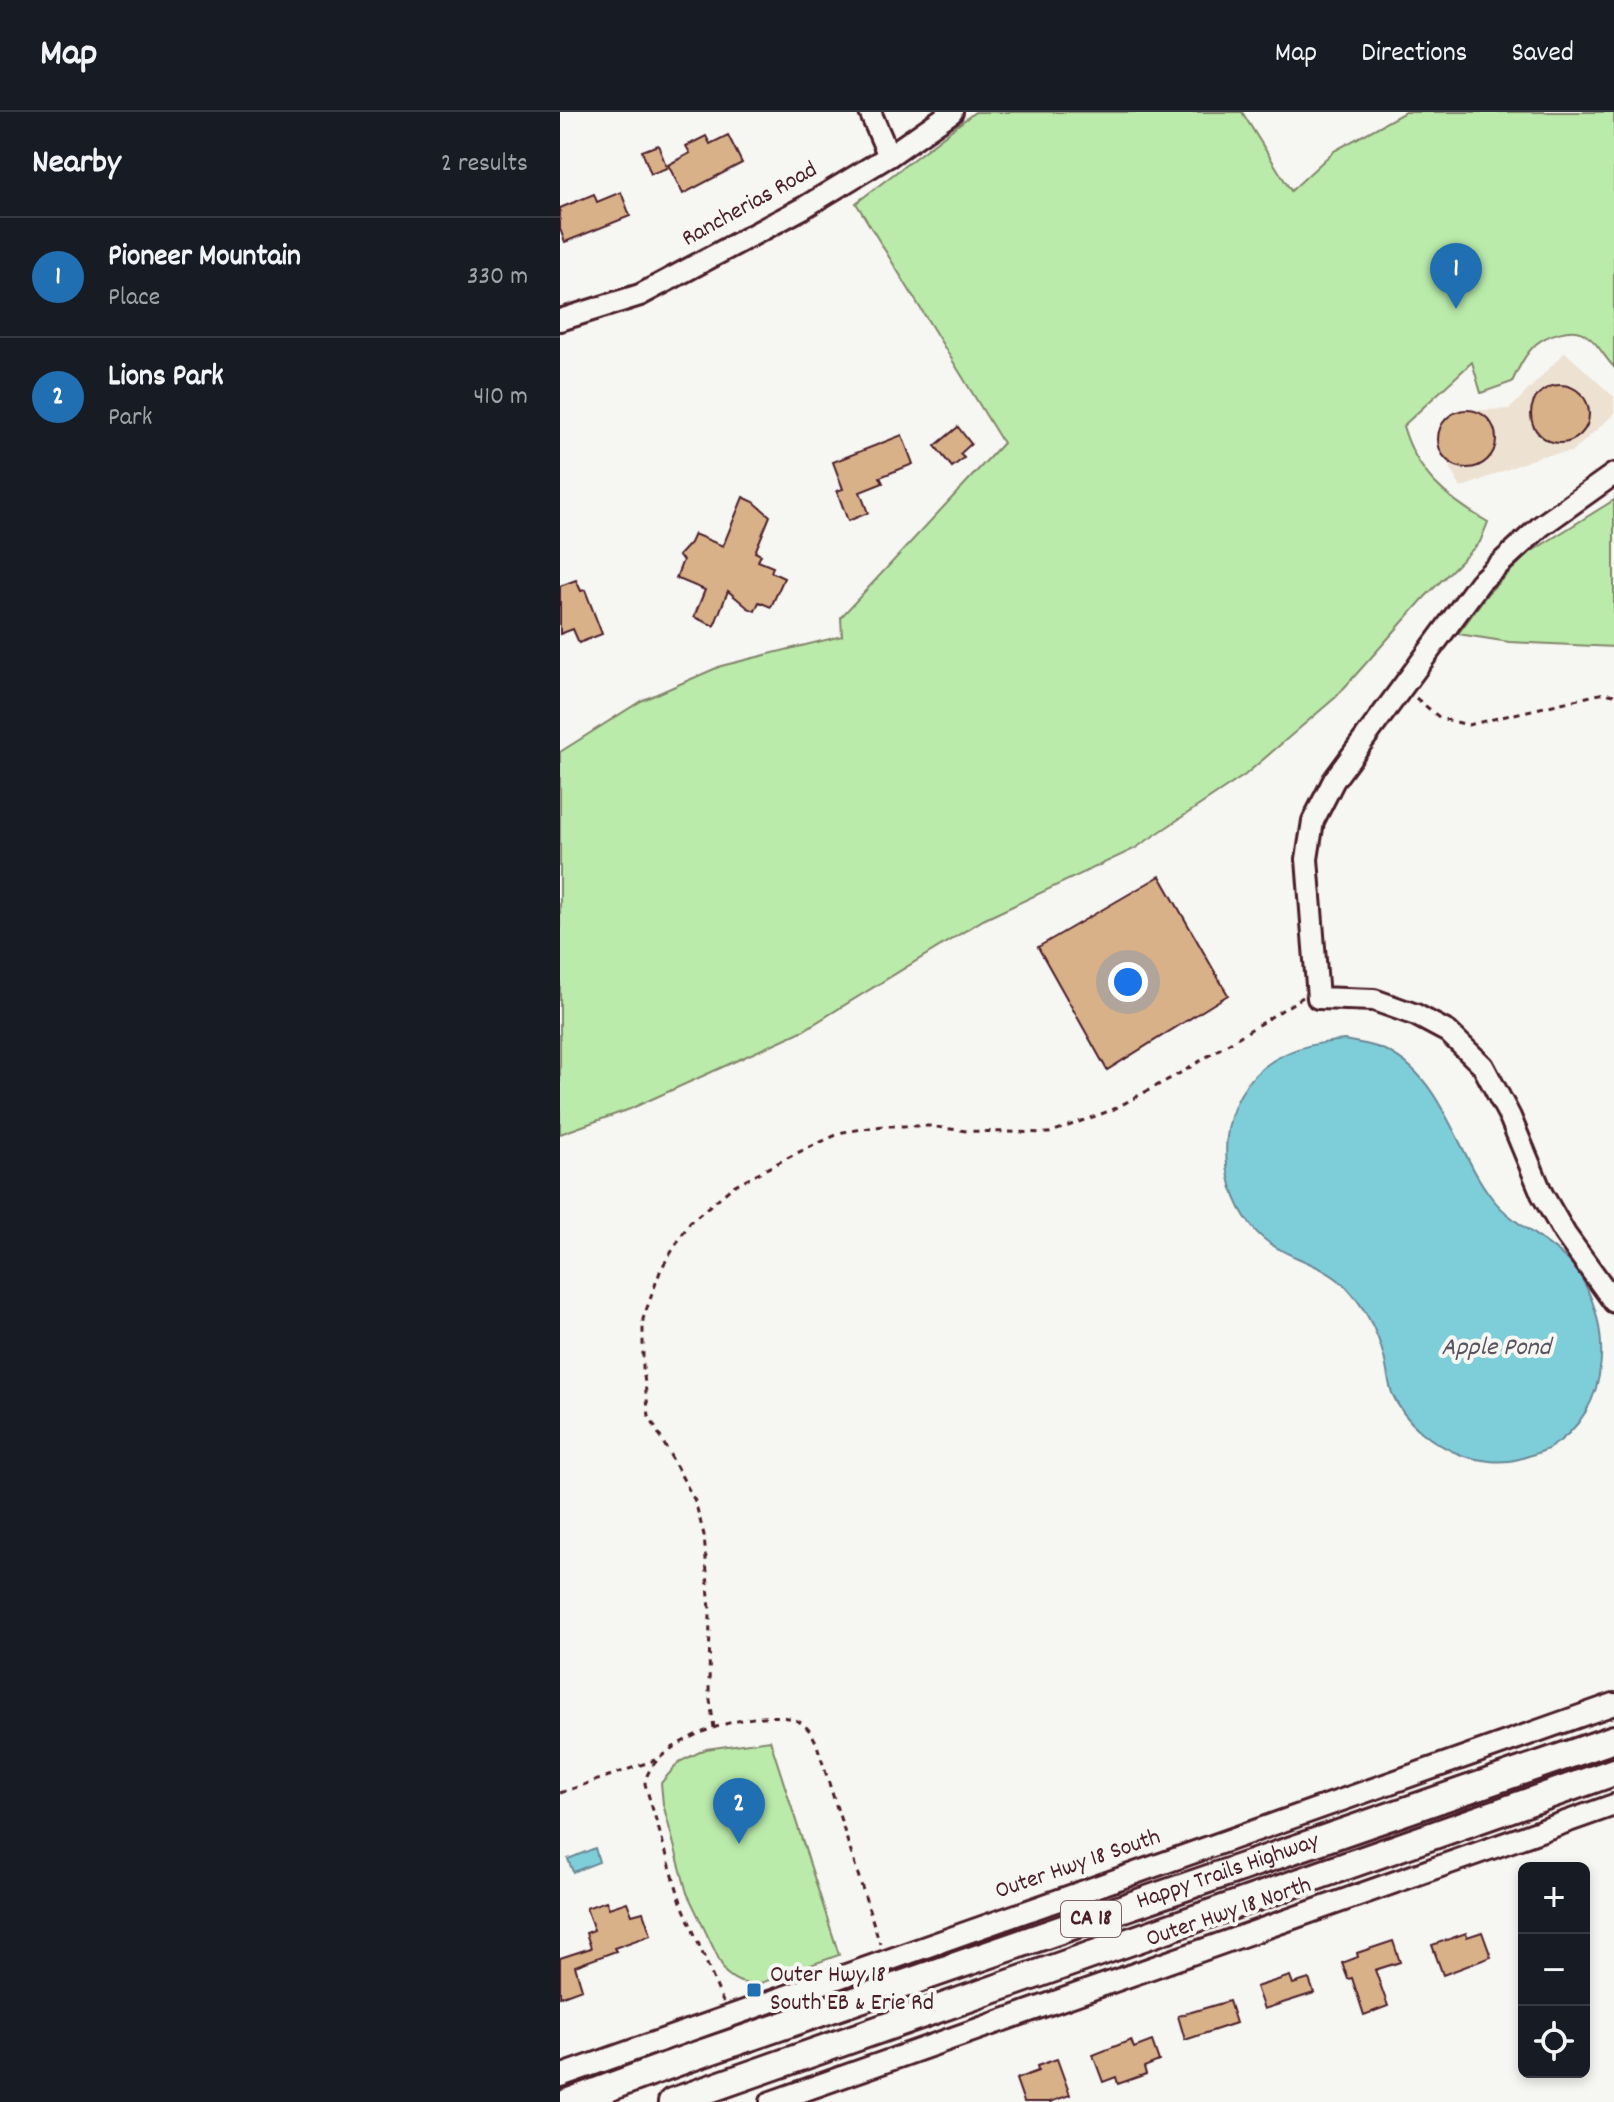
<!DOCTYPE html>
<html lang="en">
<head>
<meta charset="utf-8">
<style>
  :root { --surface:#171b24; --page:#242831; --text:#f1f3f6; --muted:#9ea1a6; --line:#363941; --accent:#1f6fb2 }
  body { margin:0; font-family:Dekko,sans-serif; background:var(--page); color:var(--text) }
  .controls { position:absolute; right:24px; bottom:24px; display:grid; overflow:hidden; border-radius:12px; box-shadow:0 4px 12px #0003 }
  .controls button { width:72px; height:72px; display:grid; place-items:center; padding:0; border:0; border-bottom:2px solid var(--line); background:var(--surface); color:var(--text); font:40px sans-serif }
  .you { position:absolute; left:568px; top:870px; width:28px; height:28px; margin:-20px; border:6px solid #fff; border-radius:50%; background:#1a73e8; box-shadow:0 0 0 12px #1a73e833 }
  .badge { display:grid; place-items:center; width:52px; height:52px; border-radius:50%; background:var(--accent); color:#fff; font-size:26px; font-weight:700 }
  .pin { position:absolute; translate:-50% -66px; filter:drop-shadow(0 2px 4px #0008) }
  .pin::after { content:''; position:absolute; top:42px; width:28px; height:24px; background:inherit; clip-path:polygon(0 0,100% 0,50% 100%) }
  .list { margin:0; padding:0; list-style:none }
  h2 { display:flex; justify-content:space-between; align-items:center; height:104px; margin:0; padding:0 32px; font-size:34px }
  h2 small { font-size:26px; font-weight:400; color:var(--muted) }
  .list li { display:grid; grid-template-columns:52px 1fr auto; gap:24px; align-items:center; box-sizing:border-box; height:120px; padding:0 32px; border-top:2px solid var(--line) }
  .list b { display:block; font-size:30px; white-space:nowrap }
  .list p { margin:0; font-size:26px; white-space:nowrap; color:var(--muted) }
  .list em { font-size:26px; font-style:normal; color:var(--muted) }
  .icon { flex:none; width:44px; height:44px; fill:none; stroke:currentColor; stroke-width:2; stroke-linecap:round; stroke-linejoin:round }
  .map { position:relative; flex:none; width:1054px; height:1990px; overflow:hidden }
  header { display:flex; align-items:center; gap:48px; box-sizing:border-box; height:112px; padding:0 40px; background:var(--surface); border-bottom:2px solid var(--line) }
  header strong { font-size:38px }
  nav { display:flex; gap:44px; margin-inline-start:auto; font-size:28px }
  main { display:flex }
  aside { flex:1; background:var(--surface) }
  .map>svg:first-child { display:block }
  .built { fill:#ede1d2 }
  .green { fill:#baebab; stroke:#82856b; stroke-width:2 }
  .water { fill:#7eceda; stroke:#698894; stroke-width:2 }
  .building { fill:#d8b189; stroke:#4a1f2b; stroke-width:2 }
  .lines { fill:none; stroke-linecap:round; stroke-linejoin:round }
  .minor-casing { stroke:#4a1f2b; stroke-width:26 }
  .major-casing { stroke:#4a1f2b; stroke-width:32 }
  .path { stroke:#4a1f2b; stroke-width:3; stroke-dasharray:6 6; stroke-linecap:butt }
  .minor { stroke:#f6f6f2; stroke-width:20 }
  .major { stroke:#f6f6f2; stroke-width:26 }
  .poi-dot { fill:#1f6fb2; stroke:#f6f6f2; stroke-width:3 }
  .labels { text-anchor:middle; dominant-baseline:central; stroke-width:8; stroke-linejoin:round; paint-order:stroke }
  .shield { fill:#f6f6f2; stroke:#7e6067; stroke-width:2 }
  .shield-label { font-size:22px; font-weight:bold; fill:#4a1f2b }
  .street-label { font-size:24px; fill:#4a1f2b; stroke:#f6f6f2 }
  .poi-label { font-size:24px; fill:#4a1f2b; stroke:#f6f6f2; text-anchor:start }
  .water-label { font-size:26px; font-style:italic; fill:#5a5460; stroke:#f6f6f2 }
</style>
</head>
<body>
<header>
<strong>Map</strong>
<nav><a>Map</a><a>Directions</a><a>Saved</a></nav>
</header>
<main>
<aside>
<h2>Nearby<small>2 results</small></h2>
<ul class="list">
<li><span class="badge">1</span><div><b>Pioneer Mountain</b><p>Place</p></div><em>330 m</em></li>
<li><span class="badge">2</span><div><b>Lions Park</b><p>Park</p></div><em>410 m</em></li>
</ul>
</aside>
<div class="map">
<svg width="1054" height="1990" viewBox="0 0 1054 1990">
  <rect width="100%" height="100%" fill="#f6f6f2"/>
  <filter id="ink" filterUnits="userSpaceOnUse"><feTurbulence type="fractalNoise" baseFrequency=".0125" numOctaves="2"/><feDisplacementMap in="SourceGraphic" scale="16" xChannelSelector="R" yChannelSelector="G"/><feConvolveMatrix kernelMatrix="1 2 1 2 8 2 1 2 1" color-interpolation-filters="sRGB"/></filter>
  <g filter="url(#ink)">
    <polygon class="built" points="1005,240 1054,285 1054,302 1012,340 980,344 901,376 879,335 880,317 885,309 900,299 950,297"/>
    <g class="green">
      <path d="M 415,0 L 682,0 L 731,79 L 774,39 L 845,0 L 1054,0 L 1054,255 C 1043,244 1038,230 1024,222 C 1012,214 987,223 976,232 C 965,242 958,257 952,270 L 921,281 L 912,250 L 843,314 C 857,362 886,386 928,410 L 920,430 L 864,486 L 776,585 L 685,663 L 574,737 L 423,808 L 244,918 L 70,997 L 0,1022 L 0,640 L 81,589 L 161,554 L 282,524 L 281,505 L 443,331 L 296,91 Z"/>
      <polygon points="1054,388 1054,535 949,530 898,522 928,481 969,441"/>
      <path d="M 210,1628 L 279,1843 L 198,1872 C 184,1873 175,1869 165,1860 L 127,1781 L 103,1692 L 101,1671 L 119,1650 L 146,1637 Z"/>
    </g>
    <g class="water">
      <path d="M 784,928 C 796,930 809,932 820,936 C 882,960 895,1039 932,1086 C 954,1114 989,1128 1013,1153 C 1054,1209 1054,1299 988,1337 C 979,1341 968,1344 959,1347 C 942,1352 920,1349 904,1344 C 874,1333 845,1312 832,1281 C 828,1270 827,1256 824,1245 C 817,1218 805,1195 786,1175 C 761,1148 717,1146 693,1116 C 653,1067 656,983 714,948 C 737,934 759,931 784,928 Z"/>
      <polygon points="35,1736 39,1750 13,1760 8,1747"/>
    </g>
    <g class="building">
      <polygon points="168,23 182,51 123,82 108,53 130,41 126,34 146,24 150,32"/>
      <polygon points="98,33 107,56 91,62 82,39"/>
      <polygon points="61,80 70,104 5,130 0,117 0,96 34,82 37,90"/>
      <circle cx="1000" cy="302" r="29"/>
      <circle cx="907" cy="327" r="29"/>
      <polygon points="398,315 411,332 400,342 404,346 392,355 375,334"/>
      <polygon points="342,323 353,352 320,365 323,371 300,380 308,401 288,409 277,379 283,377 273,350"/>
      <polygon points="183,385 194,390 210,404 195,440 201,443 198,449 213,455 211,460 224,466 211,495 199,490 195,499 188,496 168,479 154,514 134,505 145,478 116,466 123,448 118,444 130,431 134,422 163,434"/>
      <polygon points="16,468 21,479 25,478 42,522 19,531 13,517 0,522 0,474"/>
      <polygon points="600,764 668,883 547,958 478,835"/>
      <polygon points="46,1789 49,1796 67,1790 72,1803 83,1800 91,1823 54,1836 56,1839 15,1854 22,1877 0,1885 0,1846 31,1836 26,1821 34,1818 26,1796"/>
      <polygon points="922,1820 931,1845 883,1863 872,1833 906,1821 907,1825"/>
      <polygon points="833,1829 840,1850 815,1858 828,1894 804,1903 792,1866 788,1867 782,1851 798,1845 797,1841"/>
      <polygon points="730,1864 733,1872 749,1867 754,1881 704,1897 696,1875"/>
      <polygon points="669,1889 676,1911 625,1928 618,1904"/>
      <polygon points="571,1928 574,1936 592,1929 599,1949 584,1955 586,1962 558,1972 556,1965 543,1970 533,1943"/>
      <polygon points="497,1947 510,1983 490,1990 464,1990 456,1967 478,1959 477,1954"/>
    </g>
    <g class="lines">
      <defs>
        <g id="minor">
          <polyline points="310,0 329,44"/>
          <polyline points="0,208 80,183 243,96 329,44 392,0"/>
          <polyline points="1054,362 981,414 920,470 774,668 753,709 747,747 758,886 814,888 856,903 888,920 923,954 950,1005 982,1082 1005,1122 1054,1190"/>
          <polyline points="0,1964 1054,1592"/>
          <polyline points="211,1990 1054,1693"/>
        </g>
        <g id="major">
          <path id="s1" d="M 9,1990 L 126,1947 L 1054,1627"/>
          <polyline points="112,1990 1054,1660"/>
        </g>
      </defs>
      <use href="#minor" class="minor-casing"/>
      <use href="#major" class="major-casing"/>
      <g class="path">
        <polyline points="856,586 880,606 908,613 1044,581 1054,583"/>
        <polyline points="154,1616 149,1581 150,1498 144,1423 135,1389 89,1304 83,1256 83,1207 101,1157 130,1110 175,1073 235,1042 283,1020 323,1014 368,1014 407,1019 489,1021 552,998 624,959 743,885"/>
        <polyline points="0,1681 95,1648"/>
        <path d="M 163,1890 L 121,1790 L 85,1672 C 89,1628 199,1593 235,1608 C 246,1612 251,1620 256,1630 L 320,1832"/>
      </g>
      <use href="#minor" class="minor"/>
      <use href="#major" class="major"/>
    </g>
  </g>
  <rect class="poi-dot" x="186" y="1870" width="16" height="16" rx="4"/>
  <g class="labels">
    <rect class="shield" x="501" y="1789" width="60" height="36" rx="6"/>
    <g class="shield-label">
      <text x="531" y="1807">CA 18</text>
    </g>
    <g class="street-label">
      <text transform="translate(190 93) rotate(-29)">Rancherias Road</text>
      <text transform="translate(518 1753) rotate(-19)">Outer Hwy 18 South</text>
      <text stroke="none"><textPath href="#s1" startOffset="698">Happy Trails Highway</textPath></text>
      <text transform="translate(669 1801) rotate(-19)">Outer Hwy 18 North</text>
    </g>
    <g class="poi-label">
      <text x="210" y="1864">Outer Hwy 18<tspan x="210" dy="28">South EB &amp; Erie Rd</tspan></text>
    </g>
    <g class="water-label">
      <text x="936" y="1236">Apple Pond</text>
    </g>
  </g>
</svg>
<div class="controls">
<button>+</button>
<button>−</button>
<button><svg class="icon" aria-label="locate" viewBox="0 0 24 24"><circle cx="12" cy="12" r="6"/><path d="M12 2v4M12 18v4M2 12h4M18 12h4"/></svg></button>
</div>
<div class="you"></div>
<div class="pin badge" style="left:896px;top:197px">1</div>
<div class="pin badge" style="left:179px;top:1732px">2</div>
</div>
</main>
</body>
</html>
